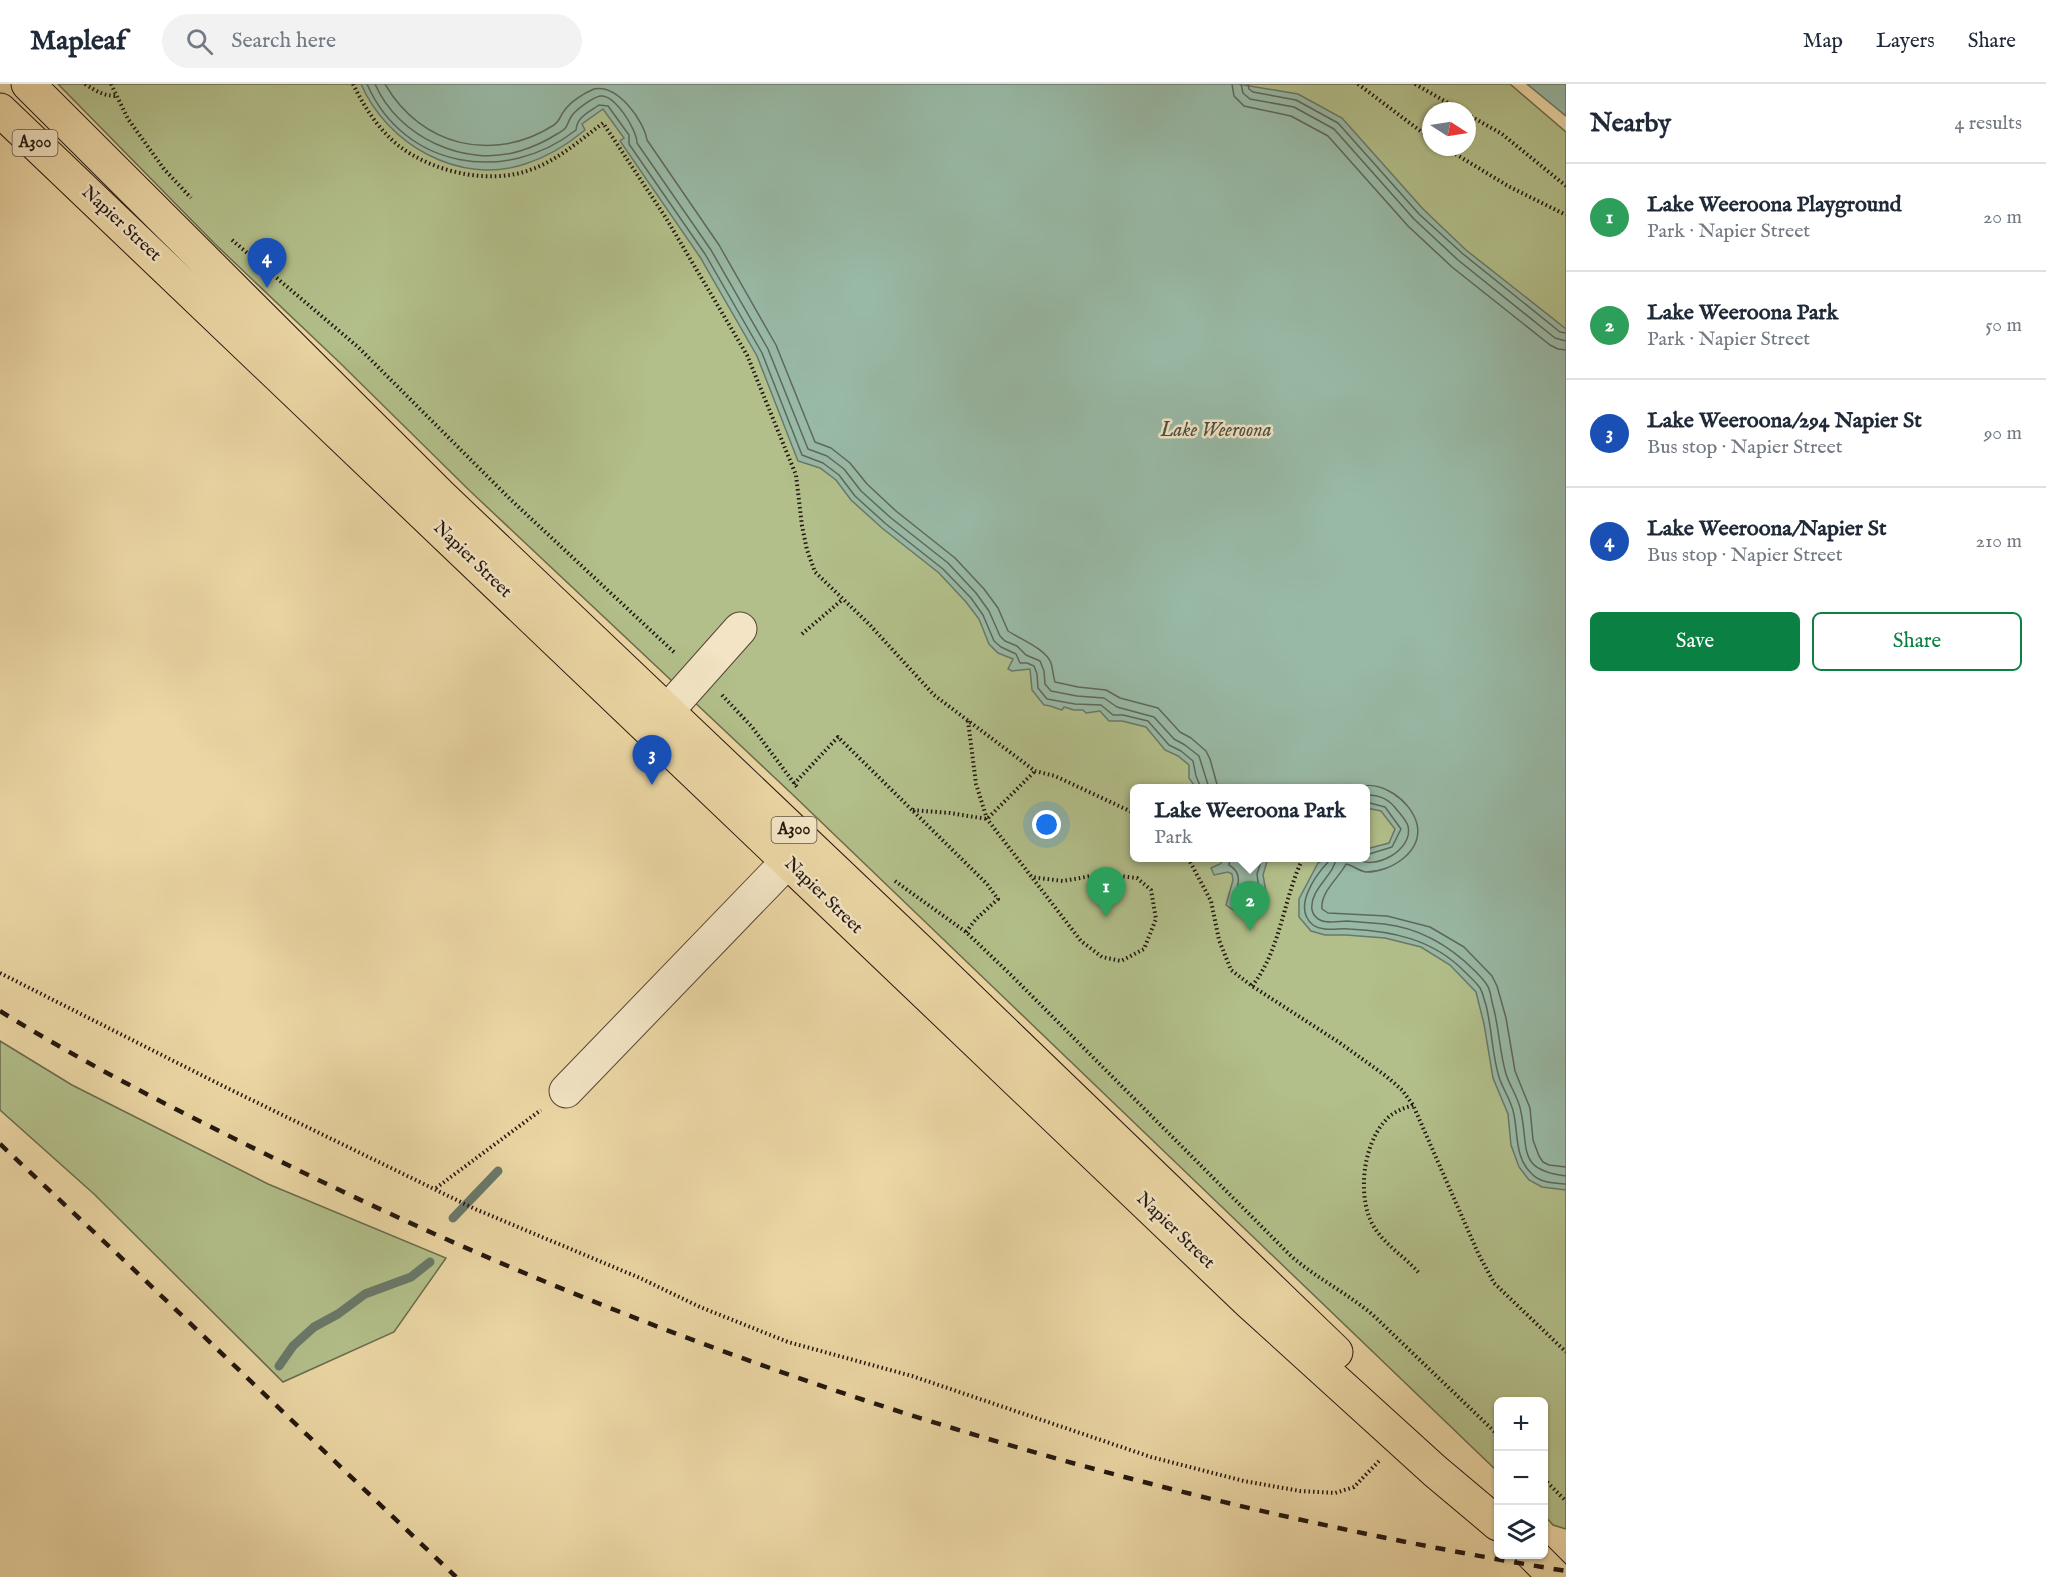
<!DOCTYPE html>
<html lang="en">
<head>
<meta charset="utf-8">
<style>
  :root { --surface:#fff; --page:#f2f2f3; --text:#1f2937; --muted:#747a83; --line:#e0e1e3; --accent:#0b8043 }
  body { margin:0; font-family:"IM FELL English",serif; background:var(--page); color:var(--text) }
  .controls { position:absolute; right:18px; bottom:18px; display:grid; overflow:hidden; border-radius:9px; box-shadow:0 2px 4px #0004 }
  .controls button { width:54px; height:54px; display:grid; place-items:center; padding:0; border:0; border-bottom:2px solid var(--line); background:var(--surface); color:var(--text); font:30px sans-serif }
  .compass { position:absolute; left:1422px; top:18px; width:54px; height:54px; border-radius:50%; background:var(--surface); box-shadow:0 2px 4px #0004; rotate:102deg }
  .you { position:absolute; left:1047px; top:741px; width:21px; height:21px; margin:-15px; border:4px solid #fff; border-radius:50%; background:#1a73e8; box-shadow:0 0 0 9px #1a73e833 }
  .badge { display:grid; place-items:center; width:39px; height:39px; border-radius:50%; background:var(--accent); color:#fff; font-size:20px; font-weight:700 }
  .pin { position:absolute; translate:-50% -50px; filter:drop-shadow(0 2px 3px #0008) }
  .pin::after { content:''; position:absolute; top:32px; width:21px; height:18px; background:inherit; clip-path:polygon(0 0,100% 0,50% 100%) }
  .popup { position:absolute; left:1130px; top:700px; width:240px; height:78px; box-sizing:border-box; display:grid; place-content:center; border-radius:9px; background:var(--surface); filter:drop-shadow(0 2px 4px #0005); font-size:20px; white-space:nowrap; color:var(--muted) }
  .popup b { font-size:22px; color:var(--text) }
  .popup::after { content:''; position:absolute; left:50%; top:100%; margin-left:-12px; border:12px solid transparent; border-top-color:var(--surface) }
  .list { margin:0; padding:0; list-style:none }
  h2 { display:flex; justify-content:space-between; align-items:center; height:78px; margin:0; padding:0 24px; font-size:26px }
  h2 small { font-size:20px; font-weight:400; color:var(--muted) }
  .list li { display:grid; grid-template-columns:39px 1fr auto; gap:18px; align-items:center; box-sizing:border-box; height:108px; padding:0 24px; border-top:2px solid var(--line) }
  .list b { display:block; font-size:22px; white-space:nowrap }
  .list p { margin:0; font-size:20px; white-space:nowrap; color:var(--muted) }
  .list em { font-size:20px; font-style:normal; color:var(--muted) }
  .actions { display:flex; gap:12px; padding:18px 24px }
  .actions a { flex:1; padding:14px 0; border:2px solid var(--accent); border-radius:9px; text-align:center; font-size:21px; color:var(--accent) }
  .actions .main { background:var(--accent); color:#fff }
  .icon { flex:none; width:33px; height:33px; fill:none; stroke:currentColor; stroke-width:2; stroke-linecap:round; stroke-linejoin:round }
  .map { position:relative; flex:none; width:1566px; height:1493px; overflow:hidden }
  header { display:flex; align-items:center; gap:36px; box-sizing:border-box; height:84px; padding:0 30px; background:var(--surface); border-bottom:2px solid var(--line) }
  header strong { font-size:28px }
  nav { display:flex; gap:33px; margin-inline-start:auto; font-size:21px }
  .search { width:420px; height:54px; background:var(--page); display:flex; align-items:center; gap:15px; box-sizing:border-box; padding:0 21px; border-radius:33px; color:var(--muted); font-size:22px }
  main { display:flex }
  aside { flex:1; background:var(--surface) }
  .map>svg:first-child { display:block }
  .green { fill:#b2bf8a; stroke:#6a6a4c; stroke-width:1.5; fill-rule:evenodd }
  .water { fill:#98b9a6; stroke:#69786a; stroke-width:1.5 }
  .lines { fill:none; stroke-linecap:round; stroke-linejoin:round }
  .shore { stroke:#5e685a; stroke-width:1.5 }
  .stream { stroke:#69786a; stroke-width:9 }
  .minor-casing { stroke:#554634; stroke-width:35 }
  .highway-casing { stroke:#23160f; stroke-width:35 }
  .path { stroke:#23160f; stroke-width:4; stroke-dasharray:1.5 3; stroke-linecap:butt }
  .minor { stroke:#f2e4c4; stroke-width:33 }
  .highway { stroke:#ebd6a4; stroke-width:33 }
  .rail { stroke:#23160f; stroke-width:4.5; stroke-dasharray:10 10; stroke-linecap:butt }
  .labels { text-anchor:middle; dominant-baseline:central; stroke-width:5; stroke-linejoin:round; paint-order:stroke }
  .shield { fill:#f2e4c4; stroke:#615445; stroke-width:1.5 }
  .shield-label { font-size:16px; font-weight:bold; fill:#23160f }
  .street-label { font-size:18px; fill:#23160f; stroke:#f2e4c4 }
  .water-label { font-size:20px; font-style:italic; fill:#4c4f44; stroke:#f2e4c4 }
</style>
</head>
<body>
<header>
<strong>Mapleaf</strong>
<div class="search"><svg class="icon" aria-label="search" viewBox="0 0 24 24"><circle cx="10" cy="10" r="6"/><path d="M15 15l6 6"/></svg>Search here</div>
<nav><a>Map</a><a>Layers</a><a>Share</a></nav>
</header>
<main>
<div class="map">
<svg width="1566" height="1493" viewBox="0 0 1566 1493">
  <rect width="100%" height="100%" fill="#ebd6a4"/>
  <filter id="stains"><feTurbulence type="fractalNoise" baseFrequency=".00333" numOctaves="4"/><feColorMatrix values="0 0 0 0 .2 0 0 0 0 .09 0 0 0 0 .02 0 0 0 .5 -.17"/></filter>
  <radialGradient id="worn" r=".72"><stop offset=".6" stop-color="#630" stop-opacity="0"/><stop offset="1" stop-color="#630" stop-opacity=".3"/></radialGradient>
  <g class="green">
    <path d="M 58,0 L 1510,0 L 1566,48 L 1566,1445 L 1553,1441 L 1544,1431 L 1544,1318 L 1498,1318 L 1498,1388 L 791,709 L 470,407 L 338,277 L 215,160 ZM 1431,27 L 1467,27 L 1467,63 L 1431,63 ZM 1134,704 L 1366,704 L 1366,774 L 1134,774 Z"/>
    <polygon points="0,957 72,1001 268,1100 446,1174 394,1248 283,1298 94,1110 0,1026"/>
  </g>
  <g class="water">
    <path d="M 361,0 L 1238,0 L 1298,10 L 1342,34 L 1423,125 L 1466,166 L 1566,245 L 1566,1106 L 1542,1103 L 1529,1096 L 1519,1083 L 1511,1061 L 1508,1030 L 1493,994 L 1484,940 L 1476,908 L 1450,881 L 1421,863 L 1385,854 L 1346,851 L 1325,851 L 1311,847 L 1299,833 L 1299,815 L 1318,779 L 1327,774 L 1366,774 L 1366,765 L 1389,759 L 1395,745 L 1381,727 L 1366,724 L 1366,704 L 1196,704 L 1189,694 L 1189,681 L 1178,672 L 1165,666 L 1146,643 L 1122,637 L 1109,637 L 1100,627 L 1086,629 L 1083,626 L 1074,626 L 1064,623 L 1062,626 C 1057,625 1051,621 1044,621 L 1032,606 L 1030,585 L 1012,587 L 1008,585 L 1013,575 L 998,569 L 989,560 L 979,535 L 966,518 L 939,489 L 882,444 L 851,416 L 836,396 L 820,384 L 798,377 L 757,272 L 700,173 L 620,57 L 624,54 L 603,25 L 582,40 L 585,46 C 567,61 547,73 525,80 C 459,102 387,60 361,0 Z"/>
    <polygon points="1527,0 1566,0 1566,32"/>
    <polygon points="1225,774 1268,774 1263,791 1266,808 1235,827 1226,821 1233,796 1232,790 1228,788 1214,791 1211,784 1220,780"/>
  </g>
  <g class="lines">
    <g class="shore">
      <path d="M 367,0 C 404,85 506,101 576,46 C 577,33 589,28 599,21 L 608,22 L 629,51 L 629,60 L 705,170 L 762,269 L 802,371 L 823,379 L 839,391 L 855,412 L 886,440 L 943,485 L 971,514 L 983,531 L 994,557 L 1001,563 L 1016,570 L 1020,579 L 1027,579 L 1034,582 L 1037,590 L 1038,604 L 1047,615 L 1075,620 L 1101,621 L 1113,631 L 1123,631 L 1148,637 L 1169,661 L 1181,667 L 1193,677 L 1196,692 L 1201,704"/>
      <path d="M 375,0 C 398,53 465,84 520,67 C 533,63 546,57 557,50 C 570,42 565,43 571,33 C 575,26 592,14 600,12 C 615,10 637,46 637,59 L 711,166 L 768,265 L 808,365 L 827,372 L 844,385 L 861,407 L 891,434 L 948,479 L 976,509 L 989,527 L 1000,552 L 1005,557 L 1017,562 L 1026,571 L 1040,577 L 1044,587 L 1045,600 L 1051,607 L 1077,612 L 1104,614 L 1117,623 L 1154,633 L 1174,655 L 1185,661 L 1199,672 L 1209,704"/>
      <path d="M 385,0 C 421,62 493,80 554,41 C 560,37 560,32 564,27 C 570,18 584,9 594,5 C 618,0 644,37 647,56 L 719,161 L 776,261 L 815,358 L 831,364 L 850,379 L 867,400 L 896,427 L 955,474 L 984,505 L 998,524 L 1008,547 C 1020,555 1046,565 1051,579 C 1053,585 1053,592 1055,598 L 1078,603 L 1106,606 L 1120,614 L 1158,624 L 1180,648 L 1191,654 L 1206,667 L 1210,675 L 1218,704"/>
      <polyline points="1232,0 1234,12 1244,22 1291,32 1328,52 1408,142 1452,183 1550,261 1558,265 1566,266"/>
      <polyline points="1241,0 1243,9 1250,15 1294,23 1334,45 1414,135 1458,176 1555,254 1566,257"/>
      <polyline points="1248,0 1249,5 1253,8 1296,16 1338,39 1419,130 1463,170 1560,248 1566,249"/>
      <path d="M 1356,704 C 1379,694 1411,716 1417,740 C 1423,768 1391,788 1366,788 C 1358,787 1353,781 1346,780 C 1339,794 1320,808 1322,825 L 1328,829 L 1387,832 L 1430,843 L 1464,863 L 1492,892 L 1497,902 L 1506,934 L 1515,987 L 1530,1024 L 1533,1056 L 1539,1072 L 1543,1078 L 1549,1081 L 1566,1083"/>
      <polyline points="1366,718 1385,723 1401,745 1392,763 1366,771"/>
      <path d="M 1230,774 L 1229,781 C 1243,789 1238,801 1235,814 L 1238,817 L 1259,806 L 1257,790 L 1262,774"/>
      <path d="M 1329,774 L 1328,778 C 1315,792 1292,824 1313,841 C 1323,848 1338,844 1349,845 C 1392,847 1433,855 1465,888 C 1470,893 1476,898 1480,904 C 1483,909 1484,916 1486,921 C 1492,945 1492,970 1499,993 C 1503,1006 1512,1017 1514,1031 C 1518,1050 1515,1075 1532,1090 C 1540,1099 1555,1099 1566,1100"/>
      <path d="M 1336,774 C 1335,791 1309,805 1312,826 C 1313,830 1316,834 1320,836 C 1328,840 1339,837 1347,837 C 1359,838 1372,839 1384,840 C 1420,844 1450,862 1475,887 C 1479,891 1484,896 1487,901 C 1490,905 1491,912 1492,918 C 1499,941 1499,966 1506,990 C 1510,1003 1519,1014 1521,1028 C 1529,1066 1517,1086 1566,1092"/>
      <path d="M 1356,774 C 1373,788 1414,766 1408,742 C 1406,736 1401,731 1397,726 C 1389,715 1380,711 1366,711"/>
    </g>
    <g class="stream">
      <polyline points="453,1134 498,1087"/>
      <polyline points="279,1282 293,1262 314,1243 338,1230 365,1210 411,1193 430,1178"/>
    </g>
    <defs>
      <g id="minor">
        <polyline points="668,626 740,545"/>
        <polyline points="566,1007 787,778"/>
      </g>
      <g id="highway">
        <polyline points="28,0 440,411 922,869 1336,1268"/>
        <polyline points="0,26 1250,1219 1435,1387 1498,1440"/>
        <polyline points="1532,1470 1555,1493"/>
      </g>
    </defs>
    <use href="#minor" class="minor-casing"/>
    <use href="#highway" class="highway-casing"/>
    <g class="path">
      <path d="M 85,0 C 96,7 103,12 117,12"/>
      <polyline points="111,0 128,35 164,85 191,114"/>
      <path d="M 353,0 C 364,23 379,46 399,62 C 433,88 489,101 530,86 C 558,76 579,57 603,39 L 666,134 L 747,271 L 796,391 L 802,442 L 807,466 L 815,488 L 869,540 L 934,611 L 1035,687 L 1055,692 L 1134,729"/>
      <polyline points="1358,0 1431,55"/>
      <polyline points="1415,0 1462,27"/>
      <polyline points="1467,30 1502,50 1566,102"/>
      <polyline points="1444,63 1508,102 1566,131"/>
      <polyline points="232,156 358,263 510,415 676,570"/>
      <polyline points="802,550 843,515"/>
      <polyline points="722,611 752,643 797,703"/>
      <polyline points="968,637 976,700 987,735 1081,857 1102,873 1121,877 1144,865 1156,835 1151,806 1137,794 1102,790 1063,797 1031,793"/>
      <polyline points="794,700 838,653 912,726"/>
      <polyline points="1188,774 1211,817 1219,856 1231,886 1252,902 1340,959 1386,992 1402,1006 1413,1021 1478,1169 1494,1199 1566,1268"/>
      <path d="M 895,797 L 966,848 L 1012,892 L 1291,1172 C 1316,1194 1347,1209 1373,1231 L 1498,1351"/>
      <polyline points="966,848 976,835 998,815 987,800 912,726 950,729 987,735 1035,687"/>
      <polyline points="0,889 219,1000 475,1125 640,1194 700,1223 788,1258 912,1292 1151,1373 1244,1397 1300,1407 1335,1409 1354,1403 1379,1377"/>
      <path d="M 1252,902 C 1281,866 1283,815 1303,774"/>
      <path d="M 1413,1021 C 1402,1025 1392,1028 1385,1037 C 1362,1062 1356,1118 1376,1146 C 1388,1163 1406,1174 1419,1189"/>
      <polyline points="436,1104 541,1026"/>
      <polyline points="1544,1395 1566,1417"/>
    </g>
    <use href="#minor" class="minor"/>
    <use href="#highway" class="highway"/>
    <g class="rail">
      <path d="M 0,927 C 95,986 196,1036 296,1085 C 700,1283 1123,1414 1566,1487"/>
      <polyline points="0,1060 129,1181 456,1493"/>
    </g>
  </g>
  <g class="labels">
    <g class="shield">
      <rect x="12.5" y="46" width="45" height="26" rx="4.5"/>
      <rect x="771.5" y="733" width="45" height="26" rx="4.5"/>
    </g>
    <g class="shield-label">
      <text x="35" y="59">A300</text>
      <text x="794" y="746">A300</text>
    </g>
    <g class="street-label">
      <text transform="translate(121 140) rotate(43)">Napier Street</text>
      <text transform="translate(472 476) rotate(44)">Napier Street</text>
      <text transform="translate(823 812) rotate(44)">Napier Street</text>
      <text transform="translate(1175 1147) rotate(44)">Napier Street</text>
    </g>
    <g class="water-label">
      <text x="1216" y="346">Lake Weeroona</text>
    </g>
  </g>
  <rect width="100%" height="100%" filter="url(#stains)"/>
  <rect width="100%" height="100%" fill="url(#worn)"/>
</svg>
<div class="controls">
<button>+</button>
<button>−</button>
<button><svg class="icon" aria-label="layers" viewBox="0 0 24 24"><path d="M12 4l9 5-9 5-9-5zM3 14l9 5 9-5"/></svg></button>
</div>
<svg class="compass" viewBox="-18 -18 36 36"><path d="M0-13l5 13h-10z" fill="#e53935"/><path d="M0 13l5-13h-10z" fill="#747a83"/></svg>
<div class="you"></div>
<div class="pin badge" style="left:1106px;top:833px;background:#2e9e5b">1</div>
<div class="pin badge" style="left:1250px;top:847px;background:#2e9e5b">2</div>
<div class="popup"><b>Lake Weeroona Park</b>Park</div>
<div class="pin badge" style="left:652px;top:701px;background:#1a4fb4">3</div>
<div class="pin badge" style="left:267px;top:204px;background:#1a4fb4">4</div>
</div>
<aside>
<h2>Nearby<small>4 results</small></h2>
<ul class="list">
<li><span class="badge" style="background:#2e9e5b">1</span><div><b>Lake Weeroona Playground</b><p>Park · Napier Street</p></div><em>20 m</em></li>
<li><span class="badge" style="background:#2e9e5b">2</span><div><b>Lake Weeroona Park</b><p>Park · Napier Street</p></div><em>50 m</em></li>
<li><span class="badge" style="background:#1a4fb4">3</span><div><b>Lake Weeroona/294 Napier St</b><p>Bus stop · Napier Street</p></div><em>90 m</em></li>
<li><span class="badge" style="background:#1a4fb4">4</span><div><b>Lake Weeroona/Napier St</b><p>Bus stop · Napier Street</p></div><em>210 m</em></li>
</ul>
<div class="actions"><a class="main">Save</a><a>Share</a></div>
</aside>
</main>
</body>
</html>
